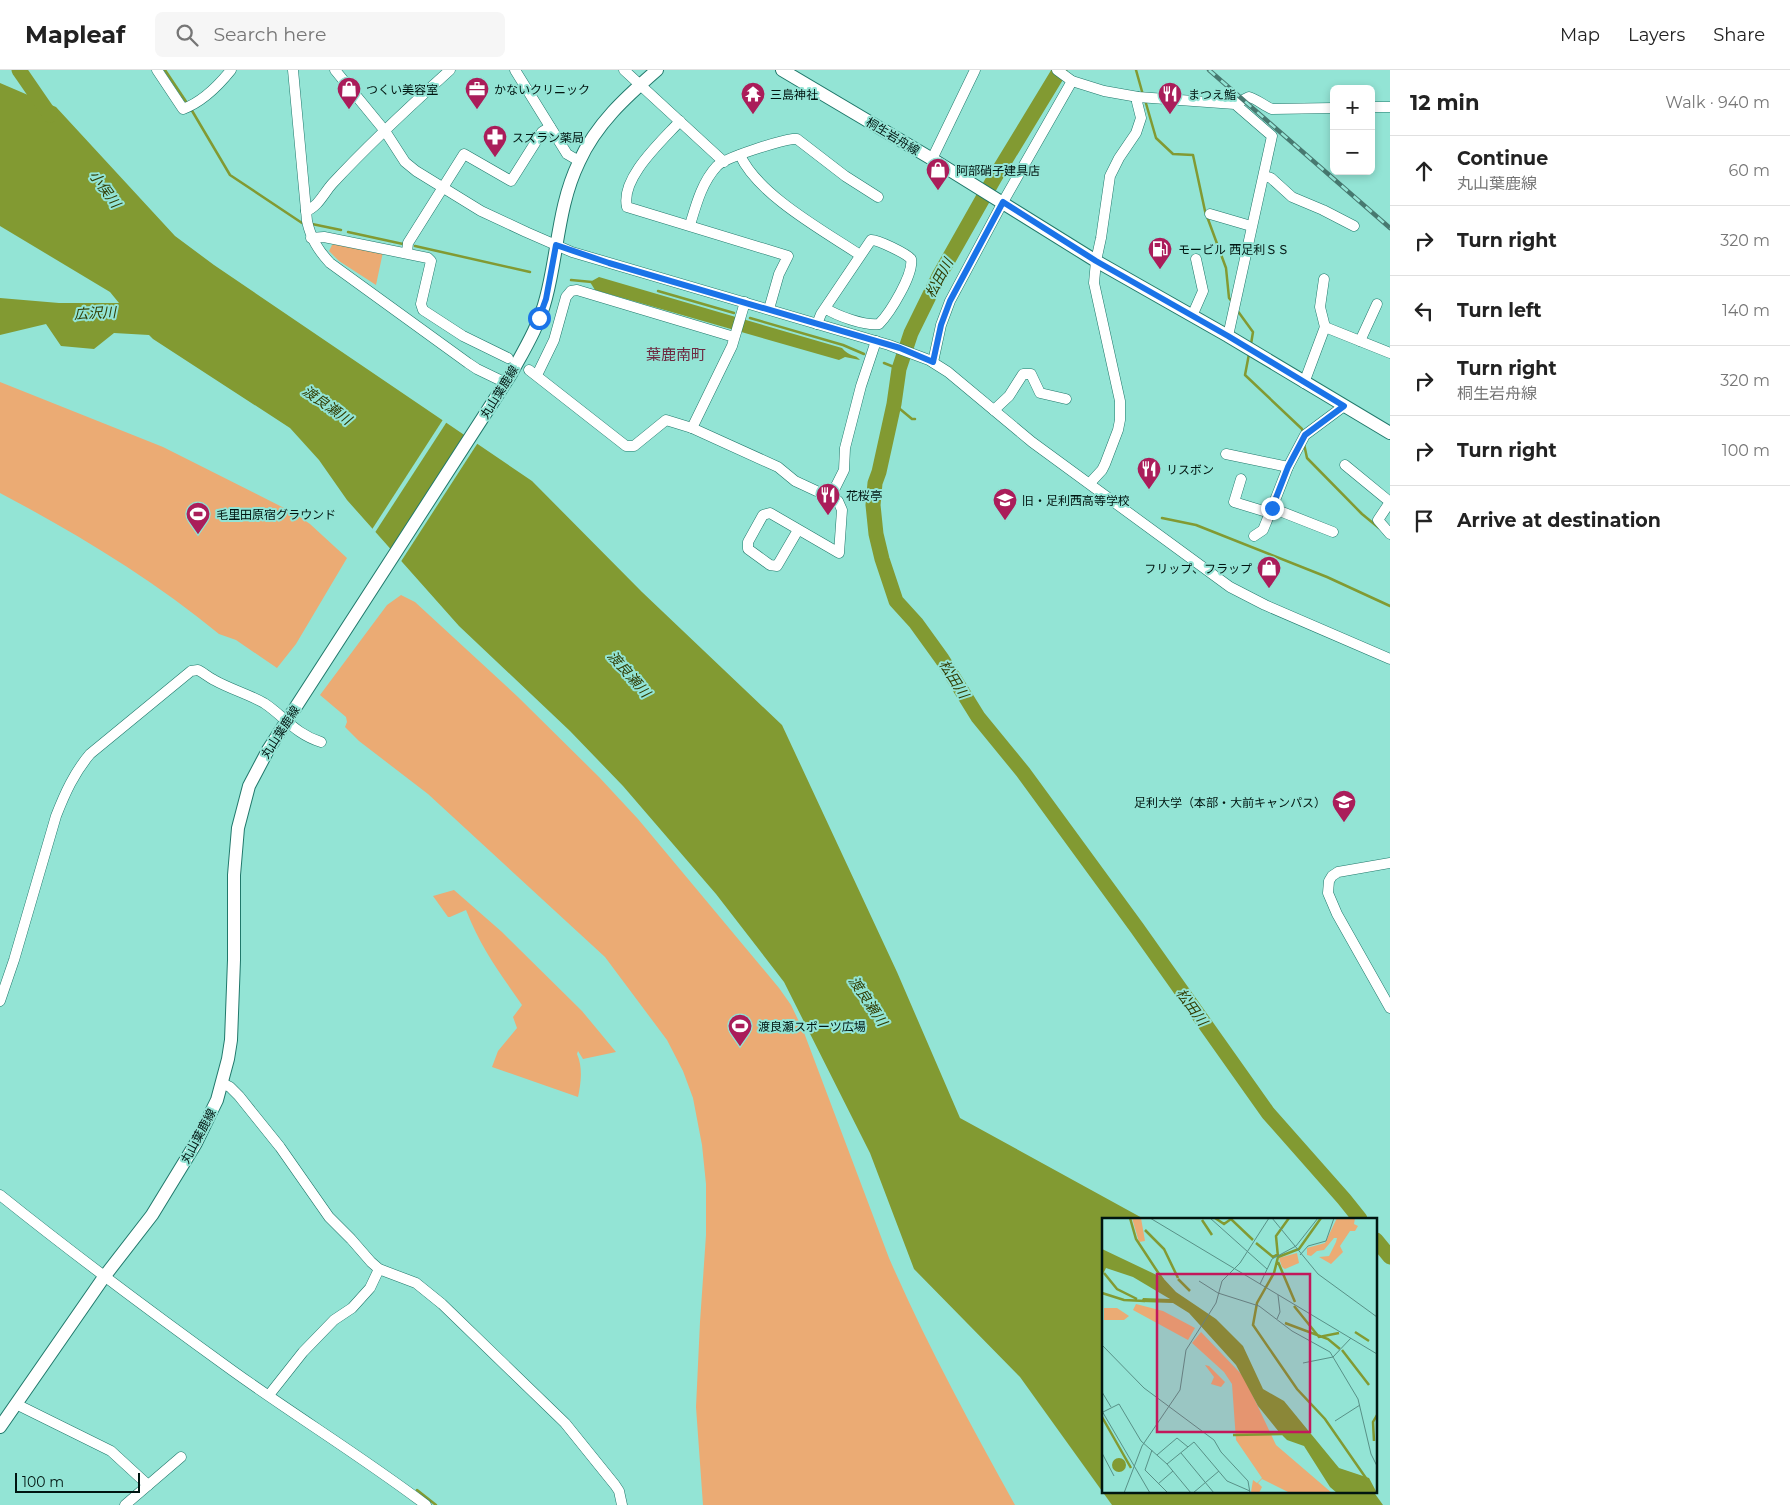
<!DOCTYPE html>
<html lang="en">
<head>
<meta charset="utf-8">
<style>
  :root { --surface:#fff; --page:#f6f6f6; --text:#222; --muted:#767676; --line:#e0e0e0 }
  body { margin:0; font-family:Montserrat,"Noto Sans JP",sans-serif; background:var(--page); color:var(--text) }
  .controls { position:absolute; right:15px; top:15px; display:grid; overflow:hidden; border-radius:8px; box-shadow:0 2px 8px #0003 }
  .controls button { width:45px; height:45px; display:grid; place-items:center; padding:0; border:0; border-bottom:1px solid var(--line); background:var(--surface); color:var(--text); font:25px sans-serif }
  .scale { position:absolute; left:15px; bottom:12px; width:125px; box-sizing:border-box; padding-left:5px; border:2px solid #001511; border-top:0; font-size:14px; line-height:18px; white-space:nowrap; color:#001511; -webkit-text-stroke:4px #93e4d5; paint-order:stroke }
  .stop { position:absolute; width:15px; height:15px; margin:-11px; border:4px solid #1a73e8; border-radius:50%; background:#fff }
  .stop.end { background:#1a73e8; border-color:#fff; box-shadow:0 1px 5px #0008 }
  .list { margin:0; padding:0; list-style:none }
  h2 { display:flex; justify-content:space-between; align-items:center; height:65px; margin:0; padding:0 20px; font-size:21px }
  h2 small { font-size:16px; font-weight:400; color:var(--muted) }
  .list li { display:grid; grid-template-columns:32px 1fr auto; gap:15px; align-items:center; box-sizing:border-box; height:70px; padding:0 20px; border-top:1px solid var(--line) }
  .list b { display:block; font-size:19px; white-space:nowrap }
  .list p { margin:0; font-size:16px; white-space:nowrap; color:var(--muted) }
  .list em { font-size:16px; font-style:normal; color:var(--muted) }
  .icon { flex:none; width:28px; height:28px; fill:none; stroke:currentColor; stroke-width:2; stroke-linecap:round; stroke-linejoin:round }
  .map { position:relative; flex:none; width:1390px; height:1435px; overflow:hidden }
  header { display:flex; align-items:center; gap:30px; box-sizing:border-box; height:70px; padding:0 25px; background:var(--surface); border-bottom:1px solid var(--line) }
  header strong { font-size:24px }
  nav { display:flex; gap:28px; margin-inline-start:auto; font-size:18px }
  .search { width:350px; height:45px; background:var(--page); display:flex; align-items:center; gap:12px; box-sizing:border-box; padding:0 18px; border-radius:8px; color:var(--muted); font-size:19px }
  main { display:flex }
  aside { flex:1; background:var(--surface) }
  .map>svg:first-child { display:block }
  .green { fill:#ebab74 }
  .water { fill:#829a32 }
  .pier { fill:#93e4d5 }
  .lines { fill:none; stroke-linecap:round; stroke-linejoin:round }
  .stream { stroke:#829a32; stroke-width:2.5 }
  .river { stroke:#829a32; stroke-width:15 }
  .minor-casing { stroke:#20786b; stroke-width:11 }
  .major-casing { stroke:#20786b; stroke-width:14 }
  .minor { stroke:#fff; stroke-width:10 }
  .major { stroke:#fff; stroke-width:12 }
  .rail-casing { stroke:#477970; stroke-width:4.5 }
  .rail { stroke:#93e4d5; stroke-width:2.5; stroke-dasharray:8; stroke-linecap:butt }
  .route { stroke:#1a73e8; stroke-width:6 }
  .labels { text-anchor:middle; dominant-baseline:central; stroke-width:4; stroke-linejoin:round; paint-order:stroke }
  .poi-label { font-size:12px; fill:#001511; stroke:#93e4d5; text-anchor:start }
  .street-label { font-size:12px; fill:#001511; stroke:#93e4d5 }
  .water-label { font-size:14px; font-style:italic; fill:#313d04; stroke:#93e4d5 }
  .quarter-label { font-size:15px; fill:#6d2940; stroke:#93e4d5 }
  .inset-river { fill:none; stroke:#829a32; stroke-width:2.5 }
  .inset-road { fill:none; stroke:#589187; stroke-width:1 }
  .view { fill:#c2185b; fill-opacity:0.15; stroke:#c2185b; stroke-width:2.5 }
  .inset-edge { fill:none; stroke:#001511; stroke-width:2.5 }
</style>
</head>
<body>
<header>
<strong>Mapleaf</strong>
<div class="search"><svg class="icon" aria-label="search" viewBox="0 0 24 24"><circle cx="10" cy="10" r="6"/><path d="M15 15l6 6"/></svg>Search here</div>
<nav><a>Map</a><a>Layers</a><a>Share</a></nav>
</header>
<main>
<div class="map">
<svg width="1390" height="1435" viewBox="0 0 1390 1435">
  <rect width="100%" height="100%" fill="#93e4d5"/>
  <g class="green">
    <polygon points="337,172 383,182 376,215 339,191 329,181 332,175"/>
    <path d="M 0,312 L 163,377 L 294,443 L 310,454 L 347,488 L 296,574 L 277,598 L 236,570 L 219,564 C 152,509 76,463 0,423 Z"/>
    <path d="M 401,525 L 415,532 L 518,627 L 599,707 L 638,749 L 779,918 L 791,935 L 803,960 L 889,1188 C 926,1273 970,1354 1015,1435 L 703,1435 L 696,1337 L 700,1252 L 706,1165 L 706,1114 L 702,1075 L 693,1028 L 683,1001 L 667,970 L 605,887 L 428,724 L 359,671 L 345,657 L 347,652 L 346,647 L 320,625 L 387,535 Z"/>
    <path d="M 454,820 L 502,862 L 582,941 L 616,982 L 583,989 L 578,981 L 577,984 C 583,997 581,1013 578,1027 L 492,997 L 498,981 L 517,958 L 513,947 L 522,935 C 499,902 481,878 466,840 L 450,847 L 448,847 L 433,826 Z"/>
  </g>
  <g class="water">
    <polygon points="0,13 56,37 175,166 214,195 532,411 642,522 782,655 897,902 960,1048 1144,1149 1104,1149 1104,1421 1373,1421 1383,1435 1112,1435 1020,1307 914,1199 870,1083 784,912 716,824 623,716 570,661 459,556 347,430 319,390 290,358 153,269 149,265 114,263 94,279 61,276 46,254 0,265 0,228 59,233 119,233 110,222 0,156"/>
    <path d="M 599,207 L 842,278 C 849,287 856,284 860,290 L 845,287 L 839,290 L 595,220 L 590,212 Z"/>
  </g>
  <g class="pier">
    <polygon points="444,348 448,350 374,464 371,461"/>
    <polygon points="468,364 479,371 400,493 391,483"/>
  </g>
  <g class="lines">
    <g class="stream">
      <polyline points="165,0 187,33"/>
      <polyline points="1136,0 1143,25"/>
      <polyline points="1145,30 1156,68 1173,84 1193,85 1205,141 1226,198 1229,228 1233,233"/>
      <polyline points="191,39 230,105 302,153"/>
      <polyline points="312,154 341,160"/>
      <polyline points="348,162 403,174"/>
      <polyline points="415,176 530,202"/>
      <polyline points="571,210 592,212"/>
      <polyline points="658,221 734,243"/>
      <polyline points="1237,240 1253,262 1251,274"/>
      <polyline points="750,248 843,275 864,284"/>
      <polyline points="1249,284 1245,305 1302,359 1303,364"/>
      <polyline points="884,293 899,299"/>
      <polyline points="894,334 912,349 915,349"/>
      <polyline points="1304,374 1307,388 1362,444 1379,458"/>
      <polyline points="1162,448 1196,455 1327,507 1390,536"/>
      <polyline points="417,1420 436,1435"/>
    </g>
    <g class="river">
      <polyline points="19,0 50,45"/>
      <polyline points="1060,0 995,107 939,206 911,263 899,299 894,334 879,402 875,413 873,435 876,464 882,489 896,531 916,553 942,589 978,647 1023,702 1137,858 1268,1043 1344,1129 1360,1149"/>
      <polyline points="1376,1170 1390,1187"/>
    </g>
    <defs>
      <g id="minor">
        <path d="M 157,0 L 183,39 C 202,32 219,15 231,0"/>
        <path d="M 293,0 L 307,151 C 311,169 318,180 330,193 L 468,293 L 477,299 L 506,313"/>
        <polyline points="335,0 385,61 405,92 416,101 481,141 526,162 572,182 889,275 929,290 948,302 1032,372 1230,517 1265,535 1390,589"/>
        <polyline points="515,0 567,84 579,91"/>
        <polyline points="624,0 724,92"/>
        <polyline points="1057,0 1072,11 1104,21 1138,27 1235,34 1272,66 1228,266"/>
        <path d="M 1235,34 L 1249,27 C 1257,29 1264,36 1272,39 L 1334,38"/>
        <polyline points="1371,37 1390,37"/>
        <path d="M 680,51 C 662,71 620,108 627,137 L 788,186 L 779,204 L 769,239"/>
        <path d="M 740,85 C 758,125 824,161 860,185"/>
        <polyline points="932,89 975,0"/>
        <polyline points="1264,106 1271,108 1292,127 1323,140 1354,156"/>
        <path d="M 306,141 C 318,137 324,123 332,114 C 369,74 409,37 450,0"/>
        <polyline points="1210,144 1251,156"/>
        <path d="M 690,155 C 696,135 702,112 717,96 C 726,87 779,71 793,69 L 797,69 L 845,106 L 878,127"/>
        <polyline points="311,168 324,167 428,188 431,191 421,234 423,240 463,266 508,288"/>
        <polyline points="407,182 408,173 464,84 511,111 542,62 550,57"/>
        <polyline points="1324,209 1320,237 1325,257"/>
        <polyline points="1192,246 1203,221 1196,189"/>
        <path d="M 817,254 L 821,244 L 871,170 C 877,169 907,184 911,189 C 914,204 890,243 879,254 C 865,256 837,246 825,238"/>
        <polyline points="1360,271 1377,234"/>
        <polyline points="933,292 941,255 950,231 1003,132 1072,11"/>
        <polyline points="529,300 626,376 634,376 666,350 692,358 778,397 795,411 838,431 842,440 839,483 770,443 763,445 748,472 748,479 770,495 777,496 798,460"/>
        <polyline points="537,305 554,270 566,227 571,221 577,220 734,267"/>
        <polyline points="1304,313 1325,257 1390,283"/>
        <polyline points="994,340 1009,326 1023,304 1031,304 1040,323 1066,329"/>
        <polyline points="692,358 732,276 745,232"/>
        <polyline points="1226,384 1288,397"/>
        <polyline points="1345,395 1390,432 1378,450 1390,464"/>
        <polyline points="1241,409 1234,432 1270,443"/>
        <polyline points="1090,413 1102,400 1105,394 1118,360 1120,350 1120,331 1094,213 1096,191 1101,168 1110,106 1119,88 1136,63 1141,48 1137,32 1138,27"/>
        <polyline points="831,426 844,400 845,378 861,316 876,271"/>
        <polyline points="1333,462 1272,438 1288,397 1305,365 1344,336"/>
        <polyline points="1254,466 1263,460 1272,438"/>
        <polyline points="1390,793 1338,802 1332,806 1329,811 1328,823 1337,844 1390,938"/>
        <path d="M 0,931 L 14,890 L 56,746 C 65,723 74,703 90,684 L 191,601 L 198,600 C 204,603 208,607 214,610 C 230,619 248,624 264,633 C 284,646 295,664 321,672"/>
        <polyline points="222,1013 230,1017 239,1026 280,1077 329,1147 351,1169 371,1192 379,1199 416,1213 442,1234 565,1353 615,1415 619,1421 622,1435"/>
        <path d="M 0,1125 C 76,1186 154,1244 233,1301 C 297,1347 364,1388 426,1435"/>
        <polyline points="269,1325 303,1282 334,1250 352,1238 370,1218 379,1199"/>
        <polyline points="16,1334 111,1381 148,1415"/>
        <polyline points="125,1435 181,1387"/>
      </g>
      <g id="major">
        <polyline points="782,0 932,89 1096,191 1228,266 1390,363"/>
        <path d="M 0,1357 L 104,1207 L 152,1145 L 196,1073 L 217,1030 L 228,989 L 231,970 L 234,890 L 234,805 L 238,758 L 249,716 L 268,680 L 511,304 C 524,280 539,256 546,228 C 558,183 558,135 579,92 C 596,54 626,27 657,0"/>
      </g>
    </defs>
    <use href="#minor" class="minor-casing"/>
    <use href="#major" class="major-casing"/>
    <use href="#minor" class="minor"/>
    <use href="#major" class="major"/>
    <defs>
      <polyline id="rail" points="1209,0 1390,158"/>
    </defs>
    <use href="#rail" class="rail-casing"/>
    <use href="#rail" class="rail"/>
  </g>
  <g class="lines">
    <polyline class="route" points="539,248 546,229 556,175 609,193 900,278 933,292 941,255 950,231 1003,132 1096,191 1228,266 1344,336 1305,365 1288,397 1272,438"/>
  </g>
  <defs>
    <symbol id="shop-pin" viewBox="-11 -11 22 30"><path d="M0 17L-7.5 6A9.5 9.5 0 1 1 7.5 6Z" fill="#aa1d5a" stroke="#93e4d5"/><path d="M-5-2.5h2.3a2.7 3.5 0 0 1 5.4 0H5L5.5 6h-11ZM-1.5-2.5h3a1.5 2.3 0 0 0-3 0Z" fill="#fff"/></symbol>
    <symbol id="office-pin" viewBox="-11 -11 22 30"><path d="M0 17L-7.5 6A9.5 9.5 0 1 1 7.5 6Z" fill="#aa1d5a" stroke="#93e4d5"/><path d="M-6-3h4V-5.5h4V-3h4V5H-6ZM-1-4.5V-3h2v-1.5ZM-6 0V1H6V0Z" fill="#fff"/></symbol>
    <symbol id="temple-pin" viewBox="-11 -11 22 30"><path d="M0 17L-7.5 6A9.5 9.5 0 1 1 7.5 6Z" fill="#aa1d5a" stroke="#93e4d5"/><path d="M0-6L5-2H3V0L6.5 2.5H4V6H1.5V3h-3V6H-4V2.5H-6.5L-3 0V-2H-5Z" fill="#fff"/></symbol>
    <symbol id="restaurant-pin" viewBox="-11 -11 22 30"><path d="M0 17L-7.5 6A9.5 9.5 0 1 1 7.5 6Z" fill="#aa1d5a" stroke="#93e4d5"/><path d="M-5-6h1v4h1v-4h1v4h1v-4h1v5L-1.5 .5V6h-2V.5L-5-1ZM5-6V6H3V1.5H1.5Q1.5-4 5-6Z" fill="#fff"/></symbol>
    <symbol id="pharmacy-pin" viewBox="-11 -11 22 30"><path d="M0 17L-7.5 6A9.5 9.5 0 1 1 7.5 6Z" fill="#aa1d5a" stroke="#93e4d5"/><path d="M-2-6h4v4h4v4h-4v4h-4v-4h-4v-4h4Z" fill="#fff"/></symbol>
    <symbol id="fuel-pin" viewBox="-11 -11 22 30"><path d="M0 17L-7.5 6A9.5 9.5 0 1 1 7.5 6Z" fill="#aa1d5a" stroke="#93e4d5"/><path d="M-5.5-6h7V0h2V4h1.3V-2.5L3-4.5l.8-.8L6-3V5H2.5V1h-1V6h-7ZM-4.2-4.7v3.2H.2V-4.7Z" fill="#fff"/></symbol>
    <symbol id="school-pin" viewBox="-11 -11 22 30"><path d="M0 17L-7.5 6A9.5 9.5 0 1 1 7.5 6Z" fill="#aa1d5a" stroke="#93e4d5"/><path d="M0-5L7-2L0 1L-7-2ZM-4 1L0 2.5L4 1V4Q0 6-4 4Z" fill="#fff"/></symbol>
    <symbol id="stadium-pin" viewBox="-11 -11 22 30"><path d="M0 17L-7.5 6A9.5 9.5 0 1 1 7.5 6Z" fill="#aa1d5a" stroke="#93e4d5"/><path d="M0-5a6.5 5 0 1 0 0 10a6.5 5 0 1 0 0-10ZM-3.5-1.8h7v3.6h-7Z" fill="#fff"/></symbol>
    <symbol id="university-pin" viewBox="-11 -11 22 30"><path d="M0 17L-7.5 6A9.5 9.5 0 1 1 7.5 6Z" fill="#aa1d5a" stroke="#93e4d5"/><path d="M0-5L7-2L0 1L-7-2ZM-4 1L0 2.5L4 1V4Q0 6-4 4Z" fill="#fff"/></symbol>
  </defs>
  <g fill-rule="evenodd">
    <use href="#shop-pin" x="335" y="5" width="28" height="38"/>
    <use href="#office-pin" x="463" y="5" width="28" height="38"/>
    <use href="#temple-pin" x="739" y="10" width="28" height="38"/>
    <use href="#restaurant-pin" x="1156" y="10" width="28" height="38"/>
    <use href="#pharmacy-pin" x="481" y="53" width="28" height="38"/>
    <use href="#shop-pin" x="924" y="86" width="28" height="38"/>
    <use href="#fuel-pin" x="1146" y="165" width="28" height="38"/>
    <use href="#restaurant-pin" x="1135" y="385" width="28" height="38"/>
    <use href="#restaurant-pin" x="814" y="411" width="28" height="38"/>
    <use href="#school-pin" x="991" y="416" width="28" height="38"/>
    <use href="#stadium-pin" x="184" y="430" width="28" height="38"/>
    <use href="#shop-pin" x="1255" y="484" width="28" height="38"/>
    <use href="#university-pin" x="1330" y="718" width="28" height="38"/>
    <use href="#stadium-pin" x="726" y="942" width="28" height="38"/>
  </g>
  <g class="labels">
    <g class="poi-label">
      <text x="366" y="19">つくい美容室</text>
      <text x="494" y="19">かないクリニック</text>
      <text x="770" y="24">三島神社</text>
      <text x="1188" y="24">まつえ鮨</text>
      <text x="512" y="67">スズラン薬局</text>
      <text x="956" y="100">阿部硝子建具店</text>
      <text x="1178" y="179">モービル 西足利ＳＳ</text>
      <text x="1166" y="399">リスボン</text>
      <text x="846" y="425">花桜亭</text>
      <text x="1022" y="430">旧・足利西高等学校</text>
      <text x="216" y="444">毛里田原宿グラウンド</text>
      <text x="1252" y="498" text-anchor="end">フリップ、フラップ</text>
      <text x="1326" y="732" text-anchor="end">足利大学（本部・大前キャンパス）</text>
      <text x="758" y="956">渡良瀬スポーツ広場</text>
    </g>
    <g class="street-label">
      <text transform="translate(893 66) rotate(31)">桐生岩舟線</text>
      <text transform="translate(499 322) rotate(-58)">丸山葉鹿線</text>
      <text transform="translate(280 662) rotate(-57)">丸山葉鹿線</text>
      <text transform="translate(198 1066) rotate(-62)">丸山葉鹿線</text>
    </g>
    <g class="water-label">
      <text transform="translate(105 119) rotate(54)">小俣川</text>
      <text transform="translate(939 208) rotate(-62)">松田川</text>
      <text transform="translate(95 243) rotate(-3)">広沢川</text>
      <text transform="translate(327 335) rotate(35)">渡良瀬川</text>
      <text transform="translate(629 604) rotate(49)">渡良瀬川</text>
      <text transform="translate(954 609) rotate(58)">松田川</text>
      <text transform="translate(868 931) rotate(56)">渡良瀬川</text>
      <text transform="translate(1192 937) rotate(54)">松田川</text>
    </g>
    <g class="quarter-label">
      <text x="676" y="284">葉鹿南町</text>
    </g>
  </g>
  <g transform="translate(1102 1148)">
    <rect width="275" height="275" fill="#93e4d5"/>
    <path d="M 30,0 L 39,0 L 43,23 L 37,24 ZM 235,0 L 253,0 L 252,6 L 256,8 L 253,13 L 248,13 L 238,28 L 241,34 L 229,46 L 217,39 L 227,38 L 234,24 L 235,20 L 232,20 L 222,32 L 215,33 L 209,38 L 205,37 L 205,30 L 223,25 ZM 195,35 L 197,45 L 183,51 L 180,49 L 177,40 ZM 34,86 L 61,93 L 93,110 L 86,122 L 31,92 ZM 2,90 L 15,90 L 27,98 L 22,102 L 2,102 ZM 99,114 L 142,159 L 174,227 L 230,275 L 188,275 L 160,261 L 156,265 L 160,269 L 157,275 L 149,274 L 151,262 L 155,265 L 160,260 L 134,222 L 130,166 L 122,154 L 90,125 ZM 103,147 L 107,148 L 123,164 L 119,169 L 109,166 L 112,159 Z" fill="#ebab74"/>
    <path d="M 0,31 L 61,60 L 74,74 L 114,101 L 141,128 L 161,171 L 182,183 L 237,250 L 267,260 L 275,275 L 235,275 L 228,269 L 202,228 L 185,222 L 177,214 L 156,188 L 134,147 L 87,95 L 71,85 L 39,84 L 41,80 L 68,81 L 31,59 L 4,50 L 1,56 ZM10 247a7 7 0 1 1 14 0a7 7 0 1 1-14 0Z" fill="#829a32"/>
    <path class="inset-river" d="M 28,0 L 34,21 L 61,62M 113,0 L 122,6 L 129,1 L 151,22M 219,0 L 197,31 L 176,39 L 172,55 L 155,85 L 151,107 L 195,171 L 223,201 L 266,263M 100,2 L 110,17M 43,12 L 62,31 L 76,60M 154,25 L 171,39 L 176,36M 176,39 L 174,18 L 187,0M 176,44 L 193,84M 2,55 L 15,71 L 35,81M 76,61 L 88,73M 0,75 L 22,82 L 43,83M 192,88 L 217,119 L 237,115M 183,105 L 226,121 L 238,131M 253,114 L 267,123M 240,132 L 267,167M 0,199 L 29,250M 131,217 L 180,216M 272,223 L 271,204 L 275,197"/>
    <path class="inset-road" d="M 48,0 L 275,136M 108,0 L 165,51M 170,0 L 216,56 L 275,99M 198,37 L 206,28 L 224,23 L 232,0M 97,63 L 116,75 L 157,88 L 190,113 L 228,134 L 256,181 L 269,236 L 275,248M 158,66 L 170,41 L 194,28 L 216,0M 175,101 L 178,94 L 176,77M 0,127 L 42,170 L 112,222 L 119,234 L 146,263 L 148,275M 201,145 L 231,139 L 249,120M 0,174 L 9,189M 0,193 L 48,275M 1,194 L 17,186 L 39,223 L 65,246 L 89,275M 233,203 L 258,187M 50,232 L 43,252 L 66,275M 0,235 L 12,258M 79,235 L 112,275M 55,237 L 75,220 L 86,229M 65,246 L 92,224 L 125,263 L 148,273M 56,266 L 71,253M 22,275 L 40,228 L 78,172 L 84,132 L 114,85 L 120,63 L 138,45 L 167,0M 91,275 L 117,253"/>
    <path class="view" d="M 55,56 L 208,56 L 208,214 L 55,214 Z"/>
    <rect width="275" height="275" class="inset-edge"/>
  </g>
</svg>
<div class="controls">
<button>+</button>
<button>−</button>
</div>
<div class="scale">100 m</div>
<div class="stop" style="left:539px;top:248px"></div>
<div class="stop end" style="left:1272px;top:438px"></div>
</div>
<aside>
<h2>12 min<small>Walk · 940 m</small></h2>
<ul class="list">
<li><svg class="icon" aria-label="ahead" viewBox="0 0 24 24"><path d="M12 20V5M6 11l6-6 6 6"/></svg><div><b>Continue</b><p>丸山葉鹿線</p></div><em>60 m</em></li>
<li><svg class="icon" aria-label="right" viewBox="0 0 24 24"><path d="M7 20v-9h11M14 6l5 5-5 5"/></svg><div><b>Turn right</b></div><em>320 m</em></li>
<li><svg class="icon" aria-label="left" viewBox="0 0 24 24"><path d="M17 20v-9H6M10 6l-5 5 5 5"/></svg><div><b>Turn left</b></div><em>140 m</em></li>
<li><svg class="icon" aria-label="right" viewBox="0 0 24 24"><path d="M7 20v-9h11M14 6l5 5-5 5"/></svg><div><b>Turn right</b><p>桐生岩舟線</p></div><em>320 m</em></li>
<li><svg class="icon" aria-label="right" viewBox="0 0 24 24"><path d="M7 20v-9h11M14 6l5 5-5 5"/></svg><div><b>Turn right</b></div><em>100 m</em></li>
<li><svg class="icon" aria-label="arrive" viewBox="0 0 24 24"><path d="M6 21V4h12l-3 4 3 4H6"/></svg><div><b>Arrive at destination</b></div></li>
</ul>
</aside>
</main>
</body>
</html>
